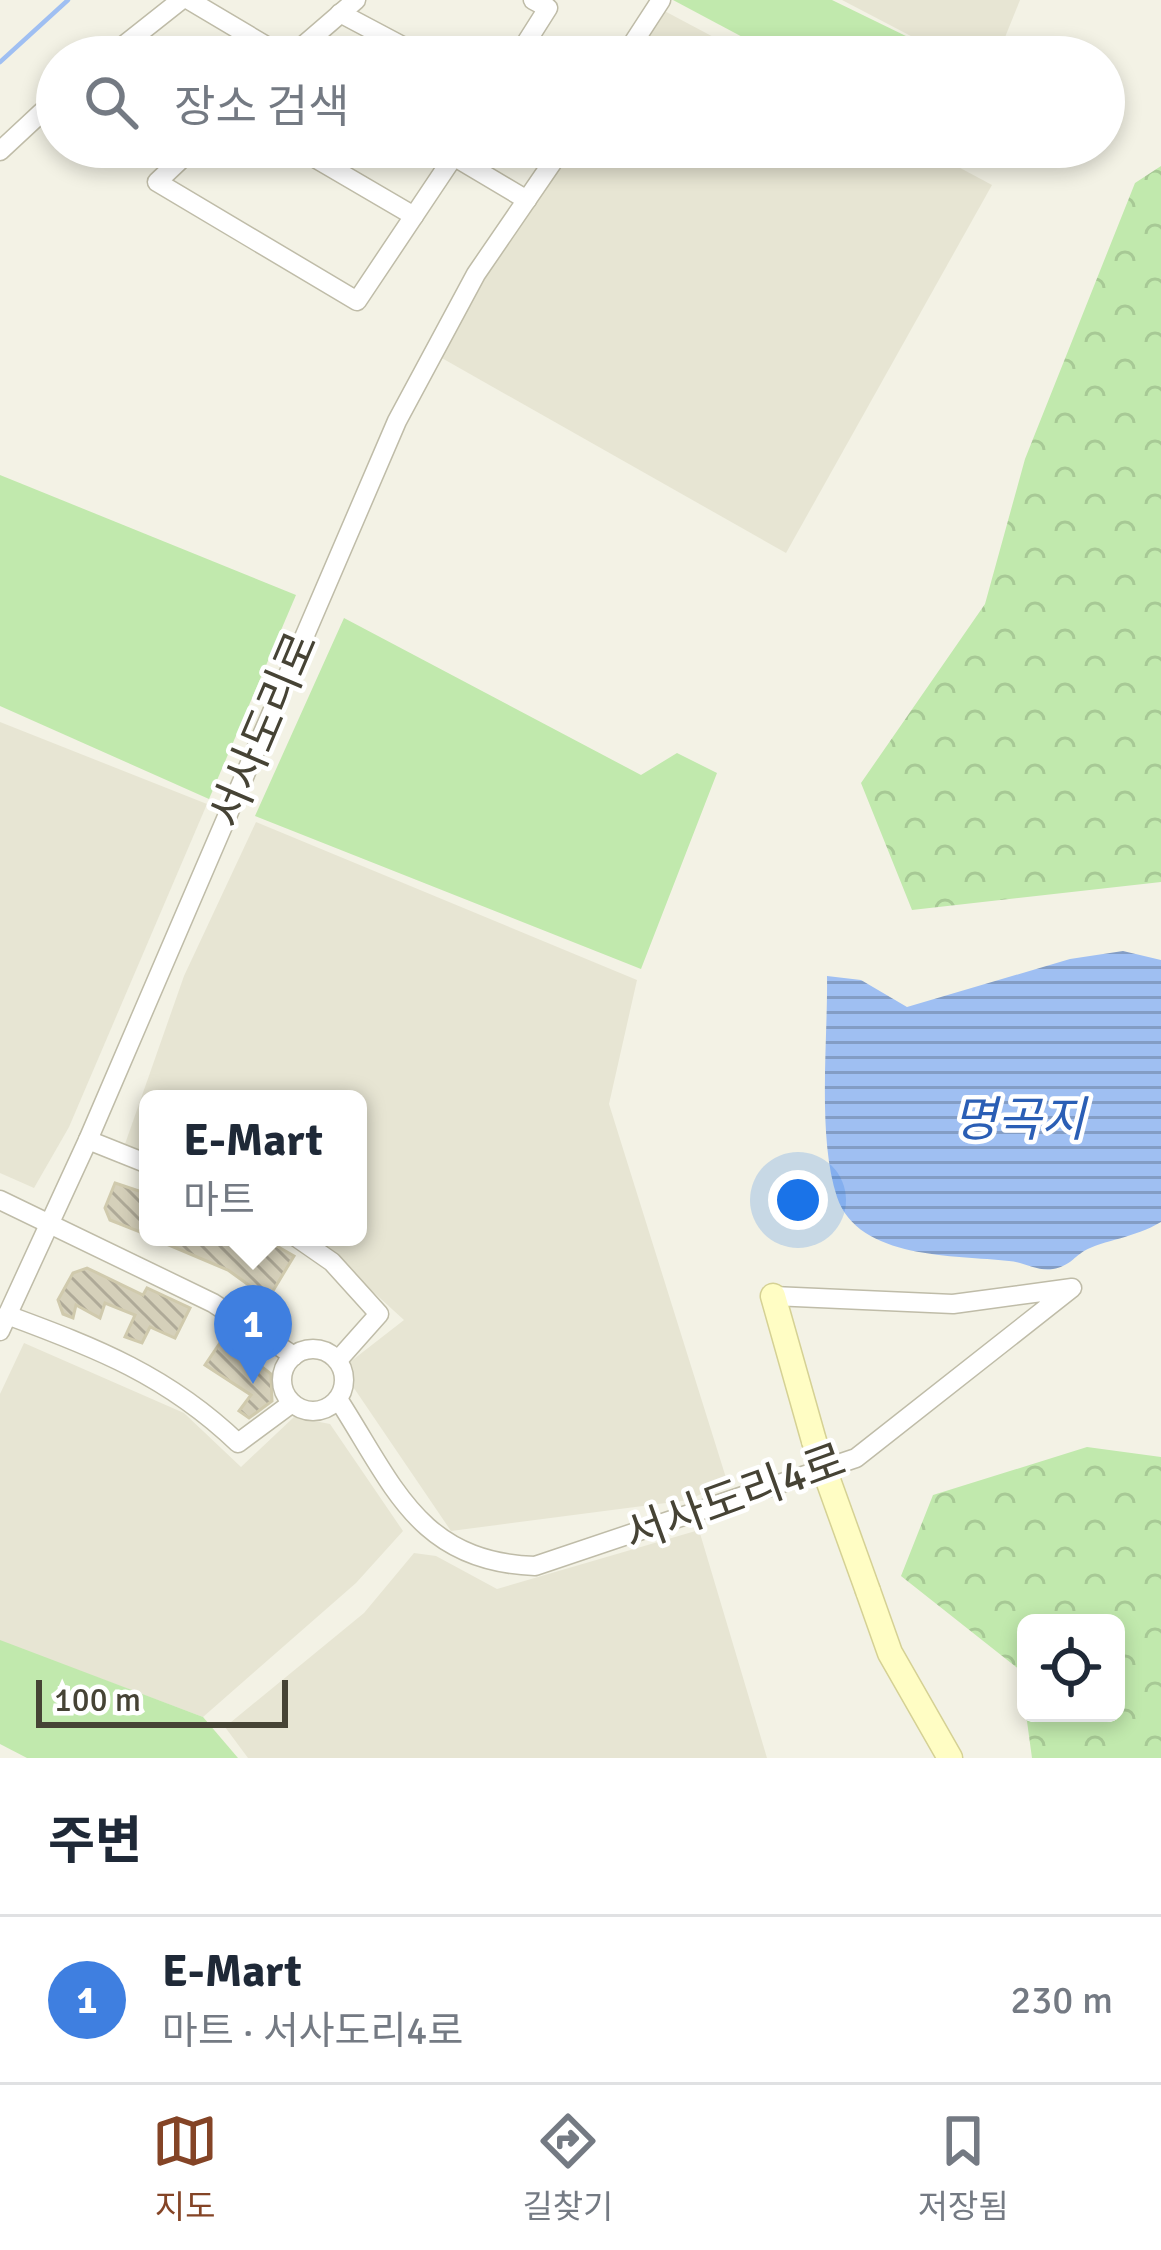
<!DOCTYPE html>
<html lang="ko">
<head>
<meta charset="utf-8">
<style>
  :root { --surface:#fff; --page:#f6f6f7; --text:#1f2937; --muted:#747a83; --line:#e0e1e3; --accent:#844426 }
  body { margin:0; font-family:Signika,"Noto Sans KR",sans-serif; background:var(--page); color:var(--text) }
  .controls { position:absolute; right:36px; bottom:36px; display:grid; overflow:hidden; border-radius:18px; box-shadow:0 6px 18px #0003 }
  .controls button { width:108px; height:108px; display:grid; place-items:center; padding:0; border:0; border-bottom:3px solid var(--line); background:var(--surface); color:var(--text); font:60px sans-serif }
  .scale { position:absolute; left:36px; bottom:30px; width:252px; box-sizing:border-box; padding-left:12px; border:6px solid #464335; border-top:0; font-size:33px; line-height:42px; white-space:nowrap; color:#464335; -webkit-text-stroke:9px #fff; paint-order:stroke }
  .you { position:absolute; left:798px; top:1200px; width:42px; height:42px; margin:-30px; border:9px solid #fff; border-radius:50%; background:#1a73e8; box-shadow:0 0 0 18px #1a73e833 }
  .badge { display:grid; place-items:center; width:78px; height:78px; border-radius:50%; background:var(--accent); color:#fff; font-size:39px; font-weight:700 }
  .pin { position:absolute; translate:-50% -99px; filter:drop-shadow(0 3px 6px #0008) }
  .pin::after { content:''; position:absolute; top:63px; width:42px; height:36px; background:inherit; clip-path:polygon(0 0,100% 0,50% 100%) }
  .popup { position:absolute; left:139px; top:1090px; width:228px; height:156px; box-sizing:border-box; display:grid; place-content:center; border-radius:18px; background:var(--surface); filter:drop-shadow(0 3px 9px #0005); font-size:39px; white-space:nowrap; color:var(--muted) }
  .popup b { font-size:45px; color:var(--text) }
  .popup::after { content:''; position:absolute; left:50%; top:100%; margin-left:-24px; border:24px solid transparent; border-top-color:var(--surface) }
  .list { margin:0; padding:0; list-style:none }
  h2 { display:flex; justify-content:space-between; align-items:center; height:156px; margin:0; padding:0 48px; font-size:51px }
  h2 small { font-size:39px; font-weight:400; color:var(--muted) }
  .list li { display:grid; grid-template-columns:78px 1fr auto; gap:36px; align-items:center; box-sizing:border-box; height:168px; padding:0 48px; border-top:3px solid var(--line) }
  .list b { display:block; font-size:45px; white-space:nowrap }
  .list p { margin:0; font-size:39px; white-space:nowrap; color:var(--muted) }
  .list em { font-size:39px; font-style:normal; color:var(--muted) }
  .icon { flex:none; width:66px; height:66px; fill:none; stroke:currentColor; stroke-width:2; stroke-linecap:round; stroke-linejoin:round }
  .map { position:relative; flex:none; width:1161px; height:1758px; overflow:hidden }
  .search { position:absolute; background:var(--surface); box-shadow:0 6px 18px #0003; left:36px; right:36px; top:36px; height:132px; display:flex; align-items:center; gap:30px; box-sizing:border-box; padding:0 42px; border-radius:66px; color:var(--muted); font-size:45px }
  .sheet { height:324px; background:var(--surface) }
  nav { display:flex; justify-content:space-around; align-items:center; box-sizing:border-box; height:168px; border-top:3px solid var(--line); background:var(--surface); font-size:33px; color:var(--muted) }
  nav a { display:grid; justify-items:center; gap:6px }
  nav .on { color:var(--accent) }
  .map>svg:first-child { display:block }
  .residential { fill:#e7e5d3 }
  .forest { fill:url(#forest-crowns); fill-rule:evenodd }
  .park { fill:#c1e9ad }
  .water { fill:url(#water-rules) }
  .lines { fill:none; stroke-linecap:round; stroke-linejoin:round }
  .stream { stroke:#9fbff2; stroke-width:4.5 }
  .building { fill:url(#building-back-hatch); stroke:#d0caad; stroke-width:3 }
  .street-casing { stroke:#bfbca8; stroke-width:21 }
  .secondary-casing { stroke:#d5d194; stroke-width:27 }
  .street { stroke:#fff; stroke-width:18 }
  .secondary { stroke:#fffdc4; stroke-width:24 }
  .secondary-bridge-casing { stroke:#d5d194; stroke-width:27; stroke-linecap:butt }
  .secondary-bridge { stroke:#fffdc4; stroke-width:24 }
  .labels { text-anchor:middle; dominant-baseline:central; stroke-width:9; stroke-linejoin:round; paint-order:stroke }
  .street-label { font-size:45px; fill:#464335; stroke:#fff }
  .water-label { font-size:48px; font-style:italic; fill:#2a5eb5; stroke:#fff }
</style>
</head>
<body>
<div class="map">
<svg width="1161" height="1758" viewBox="0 0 1161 1758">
  <defs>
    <pattern id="forest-crowns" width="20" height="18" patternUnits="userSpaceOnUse" patternTransform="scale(3)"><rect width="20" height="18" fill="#c1e9ad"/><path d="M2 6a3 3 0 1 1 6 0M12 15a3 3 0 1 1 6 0" fill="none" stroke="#a7c995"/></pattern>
    <pattern id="water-rules" width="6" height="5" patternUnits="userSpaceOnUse" patternTransform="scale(3)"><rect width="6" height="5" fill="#9fbff2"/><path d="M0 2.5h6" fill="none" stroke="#839dc5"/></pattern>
    <pattern id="building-back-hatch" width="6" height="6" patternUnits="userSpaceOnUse" patternTransform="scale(3)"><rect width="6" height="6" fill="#d5d0ba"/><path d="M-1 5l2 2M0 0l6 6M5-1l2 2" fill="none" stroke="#afaa98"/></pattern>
  </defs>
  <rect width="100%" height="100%" fill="#f3f2e5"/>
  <g class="residential">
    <polygon points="842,0 1020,0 997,57 951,57"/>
    <polygon points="657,7 751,57 624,57"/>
    <polygon points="563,147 921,147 992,185 786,553 433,353"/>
    <polygon points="0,722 207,804 69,1127 34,1188 0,1173"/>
    <polygon points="256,822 637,980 609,1104 727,1481 689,1500 451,1531 341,1369 404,1320 313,1237 358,1237 358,1099 148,1099 148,1154 125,1144 184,976"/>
    <polygon points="24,1343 184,1413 241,1467 294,1417 330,1424 403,1531 356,1583 203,1717 0,1641 0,1394"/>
    <polygon points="699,1530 767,1758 248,1758 225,1727 364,1613 414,1553 436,1556 497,1589"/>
  </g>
  <g class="forest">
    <polygon points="1161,166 1161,882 912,910 861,783 985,604 1025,459 1135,183"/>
    <path d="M 1087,1447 L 1161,1457 L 1161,1758 L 1032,1758 L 1020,1670 L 901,1576 L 933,1495 ZM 1026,1623 L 1116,1623 L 1116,1713 L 1026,1713 Z"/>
  </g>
  <g class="park">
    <polygon points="673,0 832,0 949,57 780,57"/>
    <polygon points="0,475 296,595 209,799 0,706"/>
    <polygon points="344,618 641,775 677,753 717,773 641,969 255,816"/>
    <polygon points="0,1640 203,1717 238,1758 27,1758 0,1744"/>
  </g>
  <path class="water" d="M 1123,951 L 1161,960 L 1161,1222 C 1134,1238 1104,1240 1084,1251 C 1072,1259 1069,1266 1053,1269 C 1039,1272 1024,1262 1009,1261 C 956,1255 858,1260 837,1197 C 817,1137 828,1040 827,976 L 861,980 L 907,1007 L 1070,959 Z"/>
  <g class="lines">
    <polyline class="stream" points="0,62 68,0"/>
  </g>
  <g class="building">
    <polygon points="115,1183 148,1194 140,1232 110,1220 105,1208"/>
    <polygon points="150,1237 261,1237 294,1256 268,1299 228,1270"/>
    <polygon points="87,1268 143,1295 147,1288 190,1308 175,1338 150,1327 142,1343 125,1337 135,1315 105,1303 100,1318 76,1305 73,1318 63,1314 58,1300 73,1273"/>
    <polygon points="224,1337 271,1374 272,1401 249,1418 239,1411 251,1395 205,1365"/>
  </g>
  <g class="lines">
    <defs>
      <g id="street">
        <polyline points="189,0 285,57"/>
        <polyline points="340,13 423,57"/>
        <polyline points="109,57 181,0"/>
        <polyline points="290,57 356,0"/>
        <polyline points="517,57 548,8 533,0"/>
        <polyline points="624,57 661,0"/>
        <polyline points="194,147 157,182 357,301 460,147"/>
        <polyline points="296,147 414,216"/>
        <polyline points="438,147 527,200"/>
        <polyline points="0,151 57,98"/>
        <polyline points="88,1140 148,1164"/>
        <polyline points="0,1200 213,1303 294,1356"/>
        <polyline points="296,1237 332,1262 379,1314 339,1359"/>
        <path d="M 7,1315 C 97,1348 168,1376 238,1443 L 292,1403"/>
        <polyline points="0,1331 88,1140 397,421 476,274 563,147"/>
        <circle cx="313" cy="1380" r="31"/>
        <path d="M 338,1399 C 394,1486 419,1562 535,1566 L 856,1458 L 1072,1288 L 953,1304 L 773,1296"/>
      </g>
      <g id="secondary">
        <polyline points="773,1296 814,1441"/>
        <polyline points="868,1591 890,1653 950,1758"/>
      </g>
    </defs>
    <use href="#street" class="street-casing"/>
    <use href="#secondary" class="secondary-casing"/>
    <use href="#street" class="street"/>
    <use href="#secondary" class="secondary"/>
    <defs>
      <polyline id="secondary-bridge" points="814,1441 868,1591"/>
    </defs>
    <use href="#secondary-bridge" class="secondary-bridge-casing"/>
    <use href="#secondary-bridge" class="secondary-bridge"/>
  </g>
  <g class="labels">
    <g class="street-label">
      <text transform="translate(264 730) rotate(-67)">서사도리로</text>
      <text transform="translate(735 1498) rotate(-20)">서사도리4로</text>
    </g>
    <g class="water-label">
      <text x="1019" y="1120">명곡지</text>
    </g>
  </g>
</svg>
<div class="controls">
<button><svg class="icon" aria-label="locate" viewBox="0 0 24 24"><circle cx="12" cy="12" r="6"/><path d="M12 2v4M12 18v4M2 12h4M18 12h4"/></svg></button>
</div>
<div class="scale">100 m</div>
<div class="you"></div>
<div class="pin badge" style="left:253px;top:1384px;background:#3f7fe0">1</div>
<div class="popup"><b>E-Mart</b>마트</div>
<div class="search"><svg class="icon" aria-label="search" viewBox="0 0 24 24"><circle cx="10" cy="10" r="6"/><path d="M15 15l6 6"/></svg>장소 검색</div>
</div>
<section class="sheet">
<h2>주변<small></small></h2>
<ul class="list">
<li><span class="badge" style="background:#3f7fe0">1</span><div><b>E-Mart</b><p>마트 · 서사도리4로</p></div><em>230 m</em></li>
</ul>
</section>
<nav>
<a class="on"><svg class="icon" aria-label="map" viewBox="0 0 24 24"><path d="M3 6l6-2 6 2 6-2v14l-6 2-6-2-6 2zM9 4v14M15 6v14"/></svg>지도</a>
<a><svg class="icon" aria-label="directions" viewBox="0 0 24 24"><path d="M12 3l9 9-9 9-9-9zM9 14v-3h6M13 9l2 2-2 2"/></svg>길찾기</a>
<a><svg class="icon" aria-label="saved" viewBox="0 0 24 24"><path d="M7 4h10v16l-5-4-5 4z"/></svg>저장됨</a>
</nav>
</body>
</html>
